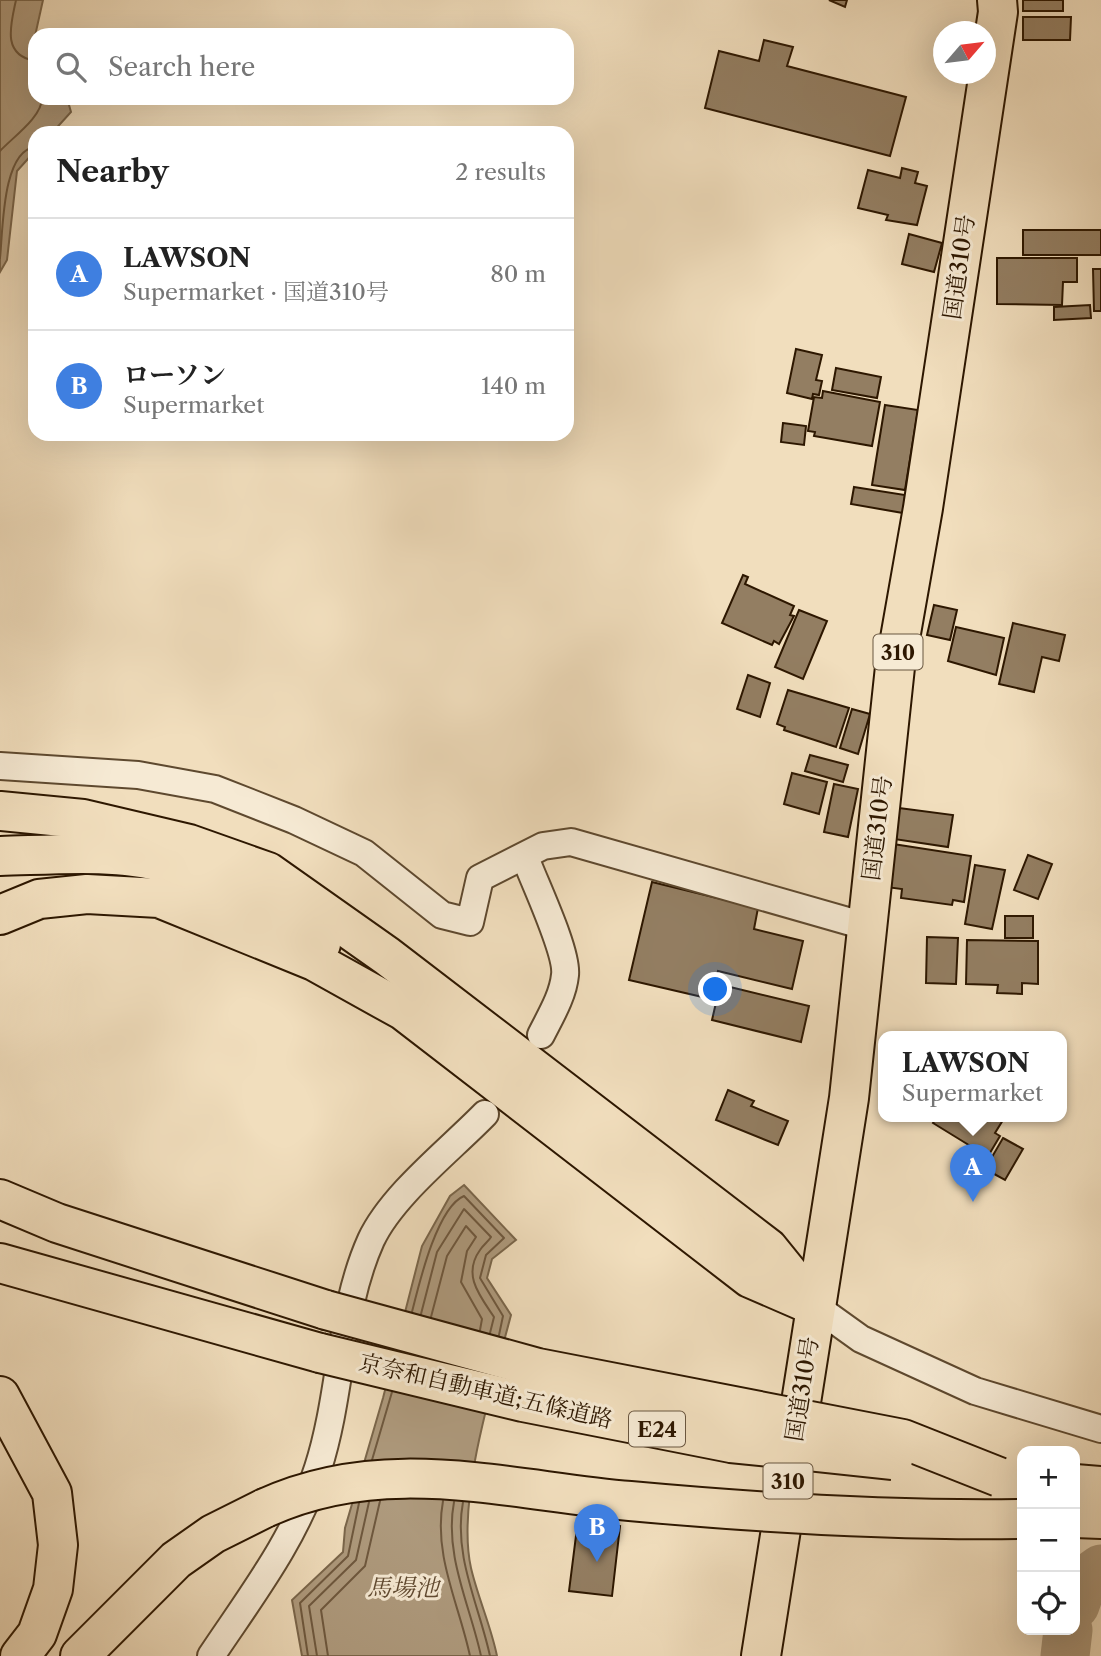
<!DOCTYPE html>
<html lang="en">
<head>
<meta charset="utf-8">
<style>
  :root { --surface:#fff; --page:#f2f2f2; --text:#222; --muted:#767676; --line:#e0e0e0; --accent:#8f2418 }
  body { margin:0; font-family:"Libre Caslon Text","Noto Serif JP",serif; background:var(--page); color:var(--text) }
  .controls { position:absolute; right:21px; bottom:21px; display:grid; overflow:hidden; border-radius:14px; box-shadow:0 7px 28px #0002 }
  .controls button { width:63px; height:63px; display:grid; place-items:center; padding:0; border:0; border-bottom:2px solid var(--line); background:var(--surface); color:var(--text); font:35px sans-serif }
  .compass { position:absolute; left:933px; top:21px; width:63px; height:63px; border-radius:50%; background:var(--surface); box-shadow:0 7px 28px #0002; rotate:62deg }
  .you { position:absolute; left:716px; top:990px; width:24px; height:24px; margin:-18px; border:5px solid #fff; border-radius:50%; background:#1a73e8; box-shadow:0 0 0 10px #1a73e833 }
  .badge { display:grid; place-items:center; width:46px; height:46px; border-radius:50%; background:var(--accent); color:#fff; font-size:23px; font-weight:700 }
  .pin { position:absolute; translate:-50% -58px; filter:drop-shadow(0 2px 4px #0008) }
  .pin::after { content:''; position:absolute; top:37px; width:24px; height:21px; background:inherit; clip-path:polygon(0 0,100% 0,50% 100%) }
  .popup { position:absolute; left:878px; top:1031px; width:189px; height:91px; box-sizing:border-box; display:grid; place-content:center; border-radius:14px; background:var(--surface); filter:drop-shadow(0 2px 5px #0005); font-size:23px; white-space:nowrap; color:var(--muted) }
  .popup b { font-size:26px; color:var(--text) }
  .popup::after { content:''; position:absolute; left:50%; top:100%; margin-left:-14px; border:14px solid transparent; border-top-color:var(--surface) }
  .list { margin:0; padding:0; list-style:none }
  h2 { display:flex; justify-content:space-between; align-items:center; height:91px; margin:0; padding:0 28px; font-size:30px }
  h2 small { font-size:23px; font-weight:400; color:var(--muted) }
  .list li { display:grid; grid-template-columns:46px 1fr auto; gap:21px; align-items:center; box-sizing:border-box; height:112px; padding:0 28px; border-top:2px solid var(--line) }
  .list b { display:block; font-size:26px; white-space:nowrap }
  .list p { margin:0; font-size:23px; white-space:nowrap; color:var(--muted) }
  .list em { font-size:23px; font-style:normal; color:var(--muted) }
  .icon { flex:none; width:38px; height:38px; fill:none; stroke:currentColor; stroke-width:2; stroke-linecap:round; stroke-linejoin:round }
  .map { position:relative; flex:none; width:1101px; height:1656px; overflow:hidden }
  .search { position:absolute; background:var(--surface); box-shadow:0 7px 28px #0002; left:28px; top:28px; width:546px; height:77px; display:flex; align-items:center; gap:18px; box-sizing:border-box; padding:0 24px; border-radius:21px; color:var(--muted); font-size:26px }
  .panel { position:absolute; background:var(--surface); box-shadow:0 7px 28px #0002; left:28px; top:126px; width:546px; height:315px; border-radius:21px }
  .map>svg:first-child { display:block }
  .water { fill:#ae9a7d; stroke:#7a664b; stroke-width:2 }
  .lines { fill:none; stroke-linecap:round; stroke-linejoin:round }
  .shore { stroke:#6e583e; stroke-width:2 }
  .river { stroke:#ae9a7d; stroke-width:49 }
  .building { fill:#937e62; stroke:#2d1700; stroke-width:2 }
  .minor-casing { stroke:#5e492f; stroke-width:30 }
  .highway-casing { stroke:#2d1700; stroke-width:42 }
  .minor { stroke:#f6ead4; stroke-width:26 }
  .highway { stroke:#f1debd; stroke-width:38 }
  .highway-bridge-casing { stroke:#2d1700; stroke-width:42; stroke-linecap:butt }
  .highway-bridge { stroke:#f1debd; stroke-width:38 }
  .labels { text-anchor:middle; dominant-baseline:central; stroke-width:6; stroke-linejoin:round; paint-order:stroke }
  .shield { fill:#f6ead4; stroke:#695640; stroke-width:2 }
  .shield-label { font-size:21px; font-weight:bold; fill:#2d1700 }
  .street-label { font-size:23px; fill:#2d1700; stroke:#f6ead4 }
  .water-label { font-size:24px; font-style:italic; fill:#614b32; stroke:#f6ead4 }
</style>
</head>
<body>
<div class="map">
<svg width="1101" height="1656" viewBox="0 0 1101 1656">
  <rect width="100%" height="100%" fill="#f1debd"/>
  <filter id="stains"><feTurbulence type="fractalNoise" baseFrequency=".00286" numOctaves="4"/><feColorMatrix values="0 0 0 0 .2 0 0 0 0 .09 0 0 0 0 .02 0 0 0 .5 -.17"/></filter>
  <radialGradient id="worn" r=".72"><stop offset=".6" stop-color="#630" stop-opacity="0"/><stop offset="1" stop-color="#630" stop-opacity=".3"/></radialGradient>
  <g class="water">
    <polygon points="0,0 43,0 35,36 35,98 67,98 71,112 52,133 35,133 35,151 17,171 7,260 0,272"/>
    <path d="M 464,1185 L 516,1240 L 492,1259 L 487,1278 L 511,1315 C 493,1384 456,1500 471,1568 C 478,1598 491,1626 497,1656 L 302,1656 L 292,1600 L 343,1552 L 345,1528 L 383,1398 L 422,1246 L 450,1196 Z"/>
  </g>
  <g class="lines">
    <g class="shore">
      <path d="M 16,0 C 11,24 1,55 35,61"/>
      <path d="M 0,151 C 13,137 42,117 42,98"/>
      <path d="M 0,258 C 3,231 2,151 35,147"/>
      <path d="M 412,1312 C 419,1284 437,1207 464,1196 L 504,1238 L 486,1255 L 480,1278 L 503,1316 L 499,1335"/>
      <path d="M 421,1314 L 437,1252 L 464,1209 L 491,1237 C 488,1242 483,1245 480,1250 C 462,1275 480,1296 494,1317 L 490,1333"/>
      <polyline points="431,1317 447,1256 466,1226 476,1237 467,1251 461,1282 482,1319 480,1330"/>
      <polyline points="372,1460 392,1392"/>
      <path d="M 443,1501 C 433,1555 459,1604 470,1656"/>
      <path d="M 454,1502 C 444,1555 470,1605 481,1656"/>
      <path d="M 463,1502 C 453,1556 479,1605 490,1656"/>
      <polyline points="308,1656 300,1603 348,1556 359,1503"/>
      <polyline points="317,1656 309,1606 356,1560 369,1502"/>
      <polyline points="328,1656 321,1610 365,1566 380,1501"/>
    </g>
    <g class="river">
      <polyline points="1075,1605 1083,1582 1101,1569"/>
      <polyline points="1065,1656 1068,1630"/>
    </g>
  </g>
  <g class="building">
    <polygon points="829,0 847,0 845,7"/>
    <rect x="1023" y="0" width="40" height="11"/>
    <polygon points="1023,17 1071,17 1070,40 1023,40"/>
    <polygon points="764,40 793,47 787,66 906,97 890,156 705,108 719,51 759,61"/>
    <polygon points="902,168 918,172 915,183 927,186 917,225 886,220 888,215 858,208 868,170 900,178"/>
    <rect x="1023" y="230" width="78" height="25"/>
    <polygon points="909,234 942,243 934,272 902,264"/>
    <polygon points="997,258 1077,258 1077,282 1063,282 1062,305 997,304"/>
    <polygon points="1093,269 1101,269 1101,311 1094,311"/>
    <polygon points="1090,305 1091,318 1054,320 1054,307"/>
    <polygon points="796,349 822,355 816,380 822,381 819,395 813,394 812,399 787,393"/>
    <polygon points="836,368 881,377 877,398 832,390"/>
    <polygon points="823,391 880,402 872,446 814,436 815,432 808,431 814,397 822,398"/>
    <polygon points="885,405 918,410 905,490 872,485"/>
    <polygon points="783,423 806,426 804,445 781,442"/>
    <polygon points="854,487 905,495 903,513 851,504"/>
    <polygon points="743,575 748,577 745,584 794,606 790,615 794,616 779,644 774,641 772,645 722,623"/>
    <polygon points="934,605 957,610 950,640 927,635"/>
    <polygon points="799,610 827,621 803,679 775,667"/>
    <polygon points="1013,623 1065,635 1059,661 1042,657 1034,692 999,684"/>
    <polygon points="956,627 1004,638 996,675 948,661"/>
    <polygon points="748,675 770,683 760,717 737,709"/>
    <polygon points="788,690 849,708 836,747 784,730 785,727 777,724"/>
    <polygon points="852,709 870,714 858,754 840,748"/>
    <polygon points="810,755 848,765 843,782 805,771"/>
    <polygon points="792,773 827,782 819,814 784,804"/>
    <polygon points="834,784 858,789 848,837 824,832"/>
    <polygon points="899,808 953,815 948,847 894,839"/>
    <polygon points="893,844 971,856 964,902 953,900 952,905 901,898 902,889 886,887"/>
    <polygon points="1028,855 1052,864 1038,899 1014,890"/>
    <polygon points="975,865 1005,870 992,929 965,924"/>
    <polygon points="652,882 758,908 754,929 803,941 792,989 718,971 711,999 629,980"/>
    <rect x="1005" y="916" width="28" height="22"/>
    <polygon points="927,937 958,938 956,984 926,983"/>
    <polygon points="967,940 1038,941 1038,984 1022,983 1022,994 997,993 998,985 966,984"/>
    <polygon points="726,986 809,1006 801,1042 712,1020 718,994 724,996"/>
    <polygon points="728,1090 754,1101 751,1106 788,1121 778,1145 716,1120"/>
    <polygon points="937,1116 997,1116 1003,1120 995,1133 1000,1136 984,1163 968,1154 972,1147 933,1123"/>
    <polygon points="1003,1138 1023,1149 1005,1180 985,1169"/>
    <polygon points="578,1520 620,1526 612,1596 569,1591"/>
  </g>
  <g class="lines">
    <defs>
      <g id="minor">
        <polyline points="0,766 138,775 215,789 294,820 364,853 442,915 470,922 480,878 543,846 571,842 865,926"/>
        <path d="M 525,857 C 534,882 568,952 565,975 C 563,996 550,1017 541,1035"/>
        <polyline points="815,1306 861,1339 975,1391 1101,1429"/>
        <path d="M 211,1656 C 251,1596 296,1538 318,1468 C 342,1394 339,1311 371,1240 C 392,1195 450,1150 485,1114"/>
      </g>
      <g id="highway">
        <polyline points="0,811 83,819 189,844 268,872 387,956 768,1248 815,1306"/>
        <path d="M 0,856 C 50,855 117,849 165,863 C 221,880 272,913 321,944"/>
        <polyline points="0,915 39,899 87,894 159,898 314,961 404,1011 750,1278 810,1304"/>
        <polyline points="0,1199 57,1223 326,1310"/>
        <polyline points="0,1263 320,1353"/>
        <polyline points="0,1396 52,1493 58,1545 53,1589 37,1634 20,1656"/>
        <polyline points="1075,1484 1101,1486"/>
        <polyline points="1075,1518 1101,1519"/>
        <polyline points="80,1656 176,1560 213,1534 265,1508"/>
        <polyline points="761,1656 849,1098 895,667 923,508 998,12 997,0"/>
      </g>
    </defs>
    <use href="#minor" class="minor-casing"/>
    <use href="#highway" class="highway-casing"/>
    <use href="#minor" class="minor"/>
    <use href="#highway" class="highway"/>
    <defs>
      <g id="highway-bridge">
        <polyline points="326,1310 538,1368 903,1439 999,1477"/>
        <polyline points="320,1353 523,1402 731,1443 893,1460"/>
        <path d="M 265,1508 C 385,1453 505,1490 630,1501 C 761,1513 891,1521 1022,1519"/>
      </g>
    </defs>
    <use href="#highway-bridge" class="highway-bridge-casing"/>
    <use href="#highway-bridge" class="highway-bridge"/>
  </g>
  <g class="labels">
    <g class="shield">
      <rect x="873.5" y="634.5" width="49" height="35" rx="5"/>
      <rect x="629" y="1411.5" width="56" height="35" rx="5"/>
      <rect x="763.5" y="1463.5" width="49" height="35" rx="5"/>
    </g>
    <g class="shield-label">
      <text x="898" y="652">310</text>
      <text x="657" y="1429">E24</text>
      <text x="788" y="1481">310</text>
    </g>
    <g class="street-label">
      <text transform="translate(959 267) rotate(-82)">国道310号</text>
      <text transform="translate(877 828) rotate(-83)">国道310号</text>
      <text transform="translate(802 1389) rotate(-81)">国道310号</text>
      <text transform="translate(486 1391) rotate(13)">京奈和自動車道;五條道路</text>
    </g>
    <g class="water-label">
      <text x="403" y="1587">馬場池</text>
    </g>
  </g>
  <rect width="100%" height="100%" filter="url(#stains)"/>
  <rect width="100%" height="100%" fill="url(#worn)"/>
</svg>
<div class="controls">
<button>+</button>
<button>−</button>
<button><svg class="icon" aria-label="locate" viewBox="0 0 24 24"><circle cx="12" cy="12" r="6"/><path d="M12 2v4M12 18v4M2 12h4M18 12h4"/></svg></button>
</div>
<svg class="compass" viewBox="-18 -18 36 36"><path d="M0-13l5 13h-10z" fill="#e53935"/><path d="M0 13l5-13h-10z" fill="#767676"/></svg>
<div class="you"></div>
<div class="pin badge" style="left:973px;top:1202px;background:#3f7fe0">A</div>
<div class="popup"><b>LAWSON</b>Supermarket</div>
<div class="pin badge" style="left:597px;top:1562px;background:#3f7fe0">B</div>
<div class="search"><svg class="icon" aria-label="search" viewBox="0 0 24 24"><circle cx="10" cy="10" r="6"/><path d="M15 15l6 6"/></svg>Search here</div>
<section class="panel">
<h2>Nearby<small>2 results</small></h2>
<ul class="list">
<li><span class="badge" style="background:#3f7fe0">A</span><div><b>LAWSON</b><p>Supermarket · 国道310号</p></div><em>80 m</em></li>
<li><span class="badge" style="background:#3f7fe0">B</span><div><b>ローソン</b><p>Supermarket</p></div><em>140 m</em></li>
</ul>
</section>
</div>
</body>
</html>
